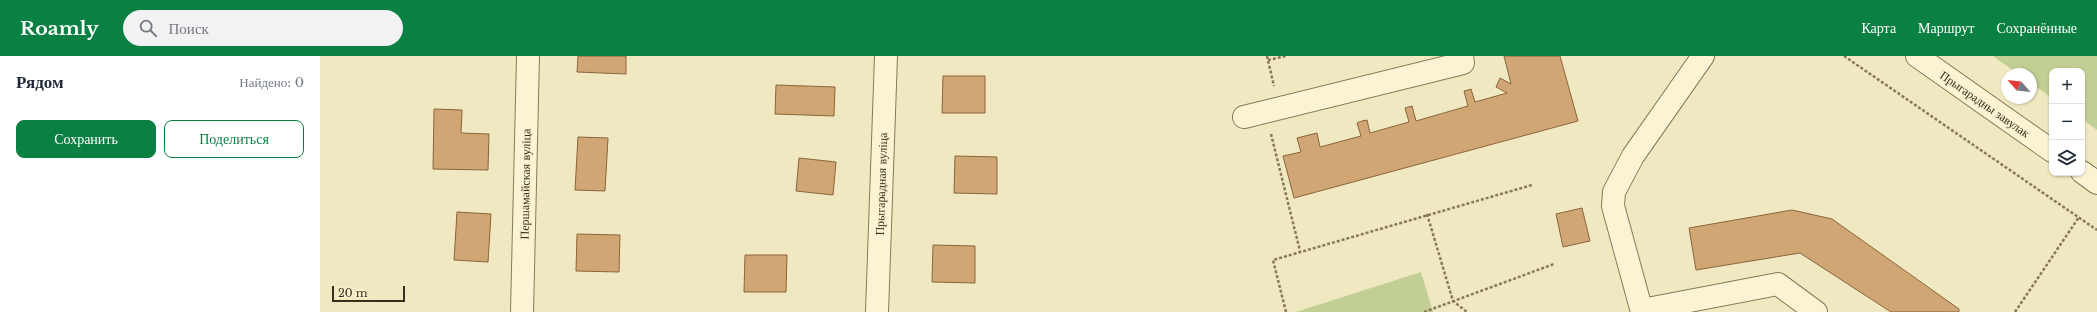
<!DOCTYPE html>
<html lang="ru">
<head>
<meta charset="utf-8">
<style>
  :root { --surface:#fff; --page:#f2f2f3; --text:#1f2937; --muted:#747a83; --line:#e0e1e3; --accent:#0b8043 }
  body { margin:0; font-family:"Libre Baskerville",serif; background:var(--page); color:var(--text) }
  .controls { position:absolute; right:12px; top:12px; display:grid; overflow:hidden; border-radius:8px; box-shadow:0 1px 3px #0004 }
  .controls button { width:36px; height:36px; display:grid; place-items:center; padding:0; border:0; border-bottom:1px solid var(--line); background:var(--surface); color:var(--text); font:20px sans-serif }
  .compass { position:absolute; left:1681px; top:12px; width:36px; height:36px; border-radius:50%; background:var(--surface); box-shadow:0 1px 3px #0004; rotate:297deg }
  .scale { position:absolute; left:12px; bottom:10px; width:73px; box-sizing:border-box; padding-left:4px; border:2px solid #392e1c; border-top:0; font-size:11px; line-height:14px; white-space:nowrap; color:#392e1c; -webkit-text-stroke:3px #f7f1d0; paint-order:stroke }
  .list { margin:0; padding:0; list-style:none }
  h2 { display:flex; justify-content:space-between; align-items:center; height:52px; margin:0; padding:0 16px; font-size:17px }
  h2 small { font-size:13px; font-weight:400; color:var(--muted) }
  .actions { display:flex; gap:8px; padding:12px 16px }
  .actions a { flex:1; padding:9px 0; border:1px solid var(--accent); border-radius:8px; text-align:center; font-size:14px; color:var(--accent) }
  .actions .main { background:var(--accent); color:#fff }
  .icon { flex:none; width:22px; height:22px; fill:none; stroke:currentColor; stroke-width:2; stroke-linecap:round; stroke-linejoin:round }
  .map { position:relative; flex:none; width:1777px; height:256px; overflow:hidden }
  header { display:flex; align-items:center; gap:24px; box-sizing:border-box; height:56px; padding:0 20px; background:var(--accent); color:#fff }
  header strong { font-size:19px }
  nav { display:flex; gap:22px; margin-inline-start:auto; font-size:14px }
  .search { width:280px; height:36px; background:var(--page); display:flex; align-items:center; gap:10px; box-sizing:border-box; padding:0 14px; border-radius:22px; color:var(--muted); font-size:15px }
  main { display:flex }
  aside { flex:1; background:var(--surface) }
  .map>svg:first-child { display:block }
  .green { fill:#c1cf94 }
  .building { fill:#d0a674; stroke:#8b653c }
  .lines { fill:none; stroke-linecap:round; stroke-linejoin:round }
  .minor-casing { stroke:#8a7957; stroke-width:24 }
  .path { stroke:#8a7957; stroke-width:2.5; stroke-dasharray:3 2; stroke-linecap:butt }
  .minor { stroke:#fbf4d4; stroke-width:22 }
  .labels { text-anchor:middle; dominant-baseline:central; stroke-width:3; stroke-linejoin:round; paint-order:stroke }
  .street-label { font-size:12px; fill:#392e1c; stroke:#f7f1d0 }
</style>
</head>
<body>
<header>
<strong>Roamly</strong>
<div class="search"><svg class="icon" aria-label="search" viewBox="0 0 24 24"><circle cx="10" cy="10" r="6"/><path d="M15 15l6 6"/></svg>Поиск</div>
<nav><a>Карта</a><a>Маршрут</a><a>Сохранённые</a></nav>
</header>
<main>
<aside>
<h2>Рядом<small>Найдено: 0</small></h2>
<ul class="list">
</ul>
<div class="actions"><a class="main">Сохранить</a><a>Поделиться</a></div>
</aside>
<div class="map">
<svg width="1777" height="256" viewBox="0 0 1777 256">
  <rect width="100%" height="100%" fill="#f0e8c0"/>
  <g class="green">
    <polygon points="1673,0 1777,0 1777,74 1762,63 1762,15 1732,15 1732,42 1711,27 1711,18 1698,18"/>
    <polygon points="1101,216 1113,256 976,256"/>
  </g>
  <g class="building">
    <polygon points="258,0 306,0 306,18 257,16"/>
    <polygon points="1184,0 1240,0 1258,65 974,142 963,100 981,96 977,82 997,77 1000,91 1041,80 1037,67 1042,65 1047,64 1050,77 1089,66 1085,52 1092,50 1096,65 1148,50 1144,35 1148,34 1151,33 1155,46 1187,37 1176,31 1180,22 1191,28"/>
    <polygon points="623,20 665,20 665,57 622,57"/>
    <polygon points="456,29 515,31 514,60 455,58"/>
    <polygon points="114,53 142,54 141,77 169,78 168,114 113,113"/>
    <polygon points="258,81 288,82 285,135 255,134"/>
    <polygon points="635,100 677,101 677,138 634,137"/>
    <polygon points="479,102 516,106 513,139 476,135"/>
    <polygon points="1262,152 1270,185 1243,191 1236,158"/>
    <polygon points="1472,154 1512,163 1639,253 1639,256 1571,256 1480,197 1376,214 1369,172"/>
    <polygon points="137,156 171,158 168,206 134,204"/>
    <polygon points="257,178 300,179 299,216 256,215"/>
    <polygon points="613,189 655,190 655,227 612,226"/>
    <polygon points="425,199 467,199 466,236 424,236"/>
  </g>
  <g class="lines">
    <defs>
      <g id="minor">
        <polyline points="1597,0 1732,95"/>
        <polyline points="924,61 1143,7 1142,0"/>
        <polyline points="1762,116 1777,127"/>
        <polyline points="1322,254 1458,228 1496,256"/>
        <polyline points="202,256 208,0"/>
        <polyline points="557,256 566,0"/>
        <polyline points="1322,256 1293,150 1294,136 1313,100 1383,0"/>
      </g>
    </defs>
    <use href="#minor" class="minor-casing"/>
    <g class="path">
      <polyline points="947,0 954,30"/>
      <polyline points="1524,0 1777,174"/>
      <polyline points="948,4 966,0"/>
      <polyline points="951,78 980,195"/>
      <polyline points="1107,158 1133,245 1147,256"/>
      <polyline points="966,256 953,204 1212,129"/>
      <polyline points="1104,256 1234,208"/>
      <polyline points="1695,256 1759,161"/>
    </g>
    <use href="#minor" class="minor"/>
  </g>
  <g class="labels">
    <g class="street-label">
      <text transform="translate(1665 48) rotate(35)">Прыгарадны завулак</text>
      <text transform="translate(205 128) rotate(-89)">Першамайская вуліца</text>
      <text transform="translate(561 128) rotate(-88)">Прыгарадная вуліца</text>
    </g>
  </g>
</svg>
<div class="controls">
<button>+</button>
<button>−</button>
<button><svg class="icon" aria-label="layers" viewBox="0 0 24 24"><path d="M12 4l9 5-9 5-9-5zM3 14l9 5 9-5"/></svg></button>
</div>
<svg class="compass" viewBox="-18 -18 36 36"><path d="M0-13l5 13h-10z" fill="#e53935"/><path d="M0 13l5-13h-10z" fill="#747a83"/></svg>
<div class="scale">20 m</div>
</div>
</main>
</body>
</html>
